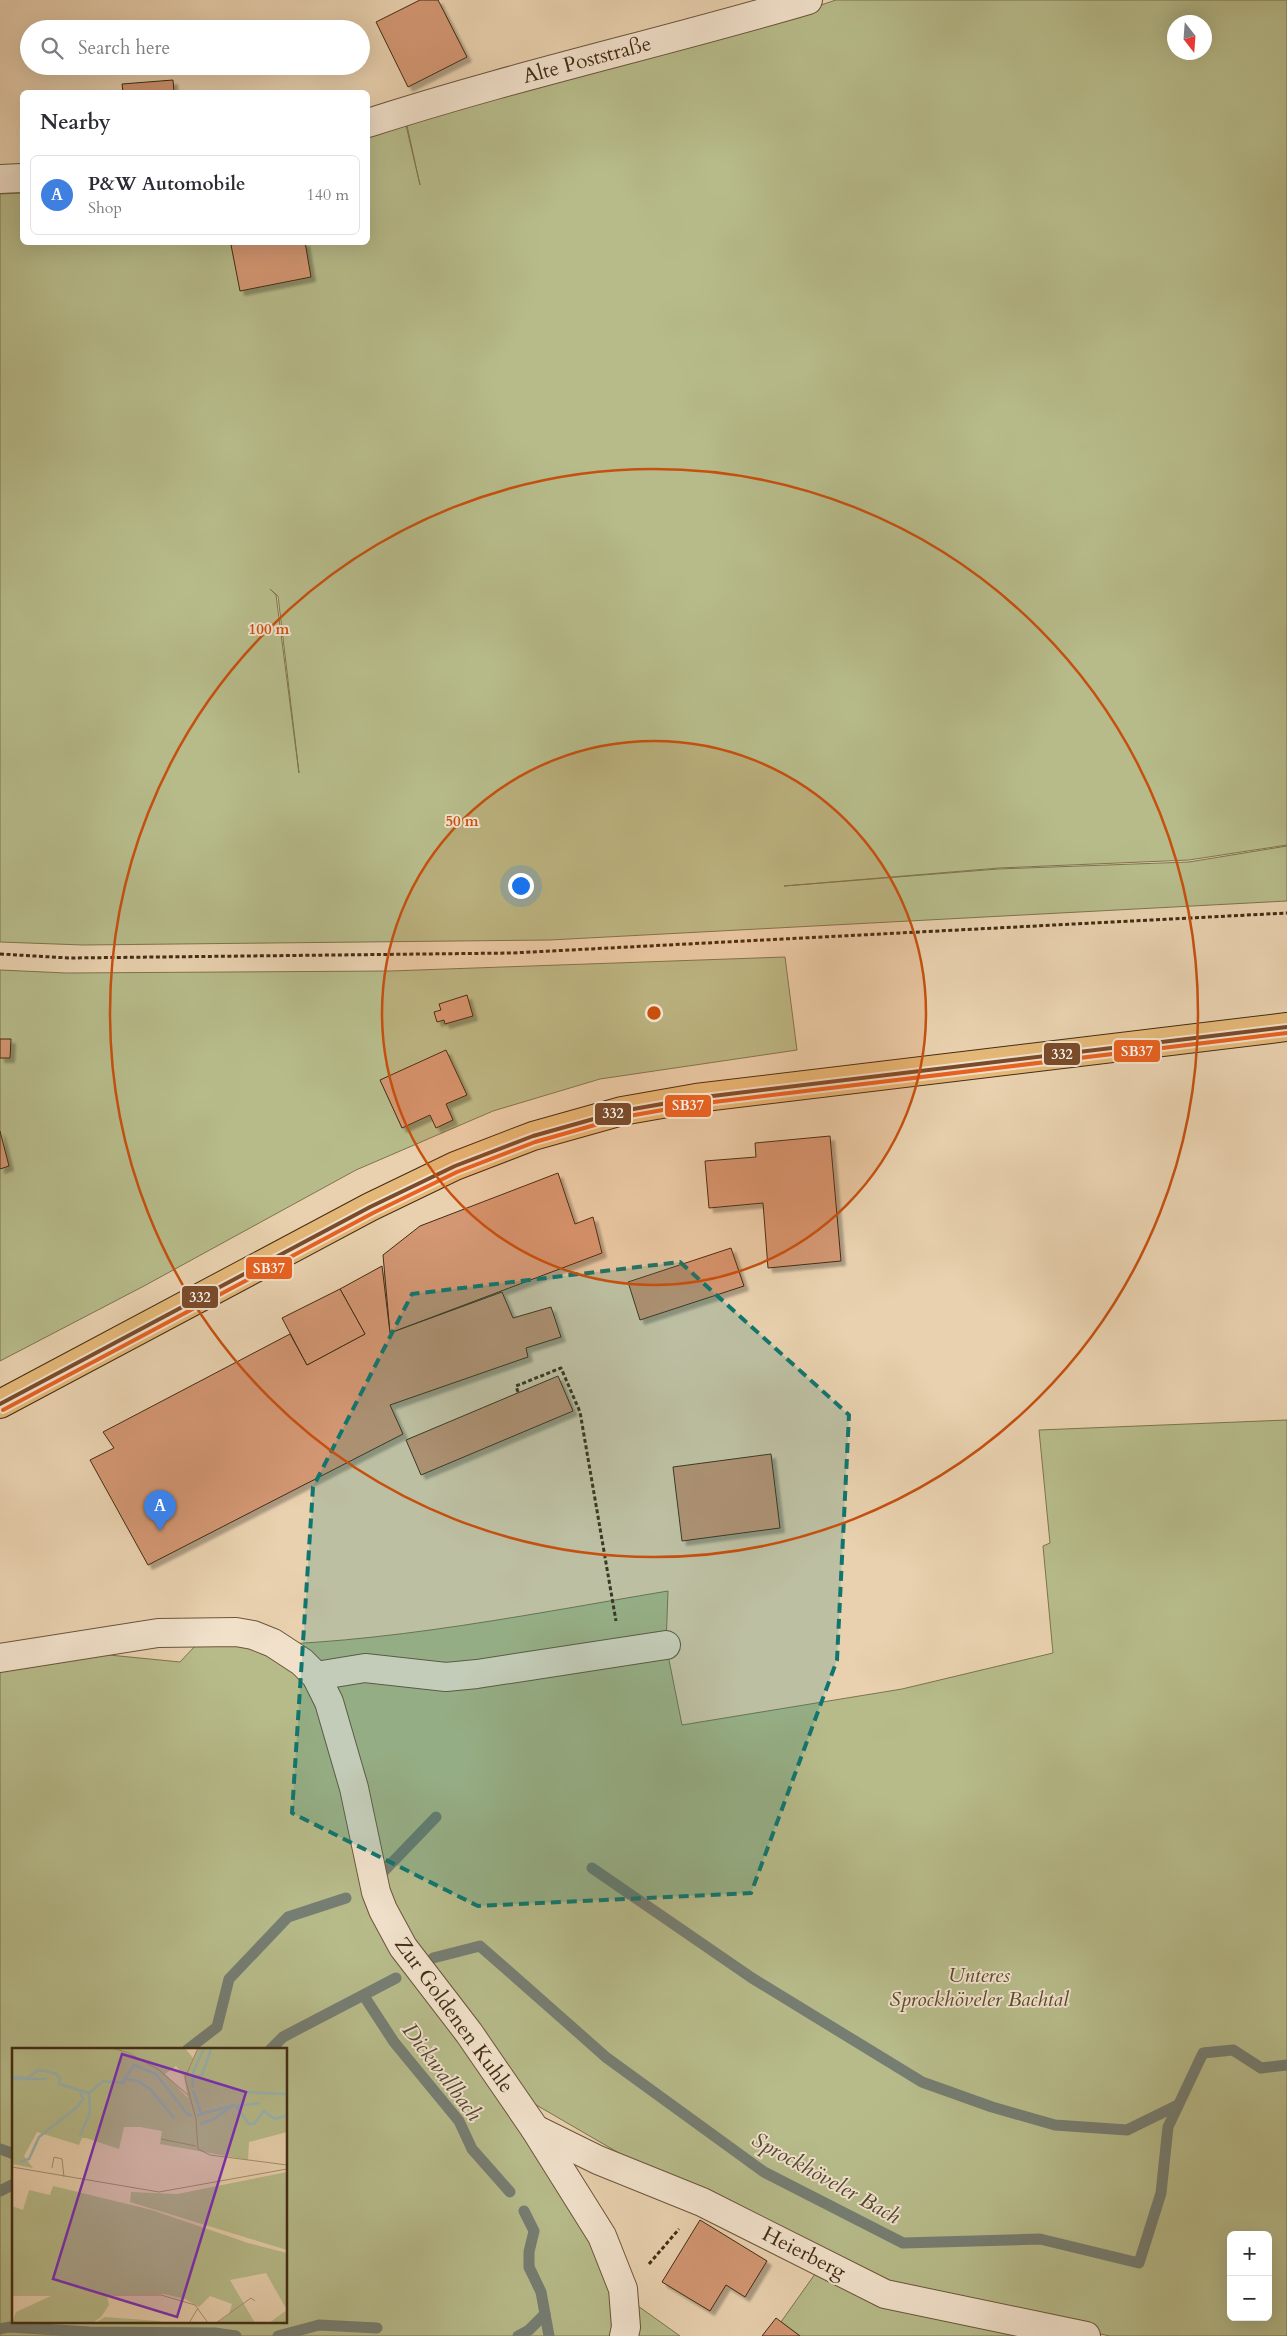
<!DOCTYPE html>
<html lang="en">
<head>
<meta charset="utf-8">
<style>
  :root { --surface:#fff; --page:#f2f2f3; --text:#2b2b33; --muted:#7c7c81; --line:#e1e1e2; --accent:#8f2418 }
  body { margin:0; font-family:Cardo,serif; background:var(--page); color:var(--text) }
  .controls { position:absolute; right:15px; bottom:15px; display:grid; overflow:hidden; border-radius:8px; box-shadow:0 5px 20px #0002 }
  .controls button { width:45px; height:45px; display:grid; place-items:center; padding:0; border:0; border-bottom:1px solid var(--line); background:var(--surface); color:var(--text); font:25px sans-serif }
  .compass { position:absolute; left:1167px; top:15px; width:45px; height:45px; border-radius:50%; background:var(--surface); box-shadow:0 5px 20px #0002; rotate:163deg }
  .you { position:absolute; left:520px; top:885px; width:18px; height:18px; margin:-12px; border:4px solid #fff; border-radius:50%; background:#1a73e8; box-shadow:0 0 0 8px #1a73e833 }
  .badge { display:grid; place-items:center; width:32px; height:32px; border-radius:50%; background:var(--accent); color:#fff; font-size:16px; font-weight:700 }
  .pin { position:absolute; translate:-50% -41px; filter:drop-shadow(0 1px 2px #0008) }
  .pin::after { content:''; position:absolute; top:26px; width:18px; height:15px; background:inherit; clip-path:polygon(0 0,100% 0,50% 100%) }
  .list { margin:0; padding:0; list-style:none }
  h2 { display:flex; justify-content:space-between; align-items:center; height:65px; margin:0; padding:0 20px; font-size:21px }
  h2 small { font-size:16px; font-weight:400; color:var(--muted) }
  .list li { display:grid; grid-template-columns:32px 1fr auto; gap:15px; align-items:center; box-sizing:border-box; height:80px; margin:0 10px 10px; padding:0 10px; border:1px solid var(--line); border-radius:8px }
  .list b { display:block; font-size:19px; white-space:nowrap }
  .list p { margin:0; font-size:16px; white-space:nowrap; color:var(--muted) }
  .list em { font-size:16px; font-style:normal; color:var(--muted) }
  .icon { flex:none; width:28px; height:28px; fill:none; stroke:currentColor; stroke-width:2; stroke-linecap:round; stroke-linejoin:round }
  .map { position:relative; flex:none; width:1287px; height:2336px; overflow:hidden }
  .search { position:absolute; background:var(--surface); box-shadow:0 5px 20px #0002; left:20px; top:20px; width:350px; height:55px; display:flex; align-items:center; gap:12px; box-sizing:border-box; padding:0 18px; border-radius:28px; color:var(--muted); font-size:19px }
  .panel { position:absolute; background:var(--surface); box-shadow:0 5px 20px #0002; left:20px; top:90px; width:350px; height:155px; border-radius:8px }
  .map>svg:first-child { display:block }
  .green { fill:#b7bb8a; stroke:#7c744f; fill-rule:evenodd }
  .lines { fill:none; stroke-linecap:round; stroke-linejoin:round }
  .stream { stroke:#767e73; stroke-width:11 }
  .building { fill:#d39773; stroke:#422c14; filter:url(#shadow) }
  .minor-casing { stroke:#6c553b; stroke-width:30 }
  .major-casing { stroke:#422c14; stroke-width:30 }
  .path { stroke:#422c14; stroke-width:3; stroke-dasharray:4 2.5; stroke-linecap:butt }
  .minor { stroke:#f1e1cb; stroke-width:28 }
  .major { stroke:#e4b878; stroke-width:28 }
  .bus-1-casing { stroke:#f1e1cb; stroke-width:8 }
  .bus-2-casing { stroke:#f1e1cb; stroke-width:8 }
  .bus-1 { stroke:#7a4b2a; stroke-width:4 }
  .bus-2 { stroke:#e96221; stroke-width:4 }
  .marked { fill:#0f766e; fill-opacity:0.2; stroke:#0f766e; stroke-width:4; stroke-dasharray:10 6; stroke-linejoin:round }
  .ring { fill:none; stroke:#c7500e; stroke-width:2.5 }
  .labels { text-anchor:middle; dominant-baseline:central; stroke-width:4; stroke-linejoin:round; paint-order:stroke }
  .street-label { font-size:21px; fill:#422c14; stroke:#f1e1cb }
  .park-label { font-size:21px; font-style:italic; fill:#59492c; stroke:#f1e1cb }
  .water-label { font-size:22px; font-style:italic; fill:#534734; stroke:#f1e1cb }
  .inset-river { fill:none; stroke:#99b5b3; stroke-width:2.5 }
  .inset-road { fill:none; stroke:#a68f71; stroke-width:1 }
  .view { fill:#7b2cbf; fill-opacity:0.15; stroke:#7b2cbf; stroke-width:2.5 }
  .inset-edge { fill:none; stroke:#422c14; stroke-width:2.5 }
  .centre { fill:#c7500e; stroke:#f1e1cb; stroke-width:2.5 }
  .ring-label { font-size:15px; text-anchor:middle; font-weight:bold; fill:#c7500e; stroke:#f1e1cb; stroke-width:4; stroke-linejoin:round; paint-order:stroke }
  .line-badge { stroke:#f1e1cb; stroke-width:2 }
  .badge-label { font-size:14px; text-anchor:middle; font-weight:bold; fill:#fff }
</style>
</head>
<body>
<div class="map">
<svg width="1287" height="2336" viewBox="0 0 1287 2336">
  <defs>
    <filter id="shadow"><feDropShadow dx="4.5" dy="4.5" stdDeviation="1" flood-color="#0004"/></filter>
  </defs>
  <rect width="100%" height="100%" fill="#e9d1af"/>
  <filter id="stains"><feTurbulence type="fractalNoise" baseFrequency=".004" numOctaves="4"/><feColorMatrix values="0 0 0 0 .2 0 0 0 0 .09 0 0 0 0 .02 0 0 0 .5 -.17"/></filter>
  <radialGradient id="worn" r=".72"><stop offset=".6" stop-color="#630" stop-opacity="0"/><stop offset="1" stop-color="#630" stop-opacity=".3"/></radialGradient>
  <g class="green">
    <path d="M 836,0 L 1287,0 L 1287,845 L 1189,860 L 999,868 L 784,886 L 998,869 L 1189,862 L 1287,846 L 1287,901 L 550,940 L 83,945 L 0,942 L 0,194 L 22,193 L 22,242 L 368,242 L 368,131 L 405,121 L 420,185 L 406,121 L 743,31 ZM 1174,22 L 1204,22 L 1204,52 L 1174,52 ZM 270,589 L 278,596 L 299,773 L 276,595 Z"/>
    <polygon points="785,957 797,1050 600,1079 493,1111 356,1170 144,1286 0,1361 0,970 66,973 390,971"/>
    <path d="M 1287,1420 L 1287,2336 L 1110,2336 L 885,2288 L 748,2228 L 526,2099 L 631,2301 L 680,2336 L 0,2336 L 0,1667 L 99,1654 L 180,1662 L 196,1645 C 355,1650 512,1617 668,1591 L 666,1645 L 682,1725 L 902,1689 L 1053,1653 L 1043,1546 L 1050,1543 L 1039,1430 ZM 14,2050 L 286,2050 L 286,2322 L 14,2322 ZM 1231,2235 L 1268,2235 L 1268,2317 L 1231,2317 Z"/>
    <polygon points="820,2267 1071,2336 771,2336"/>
  </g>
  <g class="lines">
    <g class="stream">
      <polyline points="592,1868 752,1978 922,2082 992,2107 1055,2125 1127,2130 1178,2105"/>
      <polyline points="384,1871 436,1817"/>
      <polyline points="433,1958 480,1946 607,2058 764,2172 903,2243 1040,2239 1139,2263 1161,2193 1168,2127 1203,2053 1233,2050 1261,2068 1287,2065"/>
      <polyline points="364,1996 394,2042 459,2121 472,2149 510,2192"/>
      <polyline points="187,2050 217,2027 229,1979 288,1917 346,1898"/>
      <polyline points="270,2050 283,2037 396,1978"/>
      <polyline points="0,2149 14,2154"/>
      <polyline points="0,2191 14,2184"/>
      <polyline points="524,2211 534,2231 529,2252 529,2267 541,2292 549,2336"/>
      <polyline points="0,2329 9,2327 89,2332 215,2333 236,2336"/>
      <polyline points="278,2336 319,2325 377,2328"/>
      <polyline points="518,2336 529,2330 545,2314"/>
    </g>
  </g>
  <g class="building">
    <polygon points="420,0 438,0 467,57 408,87 376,22"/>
    <polygon points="173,80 174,92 123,92 122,84"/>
    <polygon points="244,242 305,242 311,277 240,291 231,245"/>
    <polygon points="467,995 473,1016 445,1024 444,1020 437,1022 434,1012 441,1010 439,1004"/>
    <polygon points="0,1039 11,1039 10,1058 0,1058"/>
    <polygon points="446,1050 467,1095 446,1104 453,1120 436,1128 430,1115 402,1128 380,1080"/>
    <polygon points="0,1131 9,1166 0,1169"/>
    <polygon points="830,1136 841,1261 768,1268 763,1203 709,1208 705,1161 756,1157 755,1143"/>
    <polygon points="558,1173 575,1224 593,1217 602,1253 390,1333 383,1255 420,1226"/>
    <polygon points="731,1248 744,1286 640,1320 628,1282"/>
    <polygon points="382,1266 390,1333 502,1292 513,1318 551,1307 561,1337 526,1348 528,1357 390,1405 403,1434 148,1565 90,1460 114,1448 103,1432 290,1334 307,1365 365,1334 340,1289"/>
    <polygon points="340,1289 365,1334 307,1365 282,1318"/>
    <polygon points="558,1376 573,1411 421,1475 406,1440"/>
    <polygon points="771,1454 780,1528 682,1541 673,1467"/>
    <polygon points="700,2220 767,2261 745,2297 726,2285 710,2311 662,2282"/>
    <polygon points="776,2318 800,2336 762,2336"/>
  </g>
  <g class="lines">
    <defs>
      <g id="minor">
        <path d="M 368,123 C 513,76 662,43 808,0"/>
        <polyline points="0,179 22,178"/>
        <polyline points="0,1658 158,1633 236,1632 253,1635 273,1643 302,1662 316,1676 329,1702 354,1788 376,1892 383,1910 403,1947 469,2033 535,2129 602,2236 623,2289 626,2327 624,2336"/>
        <polyline points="316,1676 365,1668 446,1677 477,1674 666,1645"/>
        <polyline points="535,2129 598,2160 702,2202 885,2294 1086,2336"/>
      </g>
      <polyline id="major" points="0,1404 370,1207 455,1166 533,1136 622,1111 696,1098 1287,1027"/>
    </defs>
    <use href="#minor" class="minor-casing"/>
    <use href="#major" class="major-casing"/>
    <g class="path">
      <polyline points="0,954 69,958 512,953 1287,913"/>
      <polyline points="518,1392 516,1386 561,1368 580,1412 616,1621"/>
      <polyline points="649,2264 679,2229"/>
    </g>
    <use href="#minor" class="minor"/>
    <use href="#major" class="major"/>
    <defs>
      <polyline id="bus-1" points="0,1404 370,1207 455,1166 533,1136 622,1111 696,1098 1287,1027"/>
      <polyline id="bus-2" points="3,1410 373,1213 457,1172 535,1142 623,1117 697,1104 1287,1033"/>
    </defs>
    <use href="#bus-1" class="bus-1-casing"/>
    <use href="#bus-2" class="bus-2-casing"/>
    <use href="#bus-1" class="bus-1"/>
    <use href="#bus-2" class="bus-2"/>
  </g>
  <path class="marked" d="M 680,1262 L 849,1415 L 837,1660 L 751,1893 L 478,1906 L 292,1813 L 313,1487 L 412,1294 Z"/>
  <circle cx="654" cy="1013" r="272" fill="#c7500e" fill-opacity=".12"/>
  <g class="ring">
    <circle cx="654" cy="1013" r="272"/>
    <circle cx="654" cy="1013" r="544"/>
  </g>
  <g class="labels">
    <g class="street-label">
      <text transform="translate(587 60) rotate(-15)">Alte Poststraße</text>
      <text transform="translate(454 2015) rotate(54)">Zur Goldenen Kuhle</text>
      <text transform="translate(804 2253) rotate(27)">Heierberg</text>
    </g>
    <g class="park-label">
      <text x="979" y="1975">Unteres<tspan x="979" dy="24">Sprockhöveler Bachtal</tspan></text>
    </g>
    <g class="water-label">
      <text transform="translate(442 2072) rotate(53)">Dickwallbach</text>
      <text transform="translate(826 2178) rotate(29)">Sprockhöveler Bach</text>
    </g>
  </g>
  <g transform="translate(12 2048)">
    <rect width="275" height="275" fill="#e9d1af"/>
    <path d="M 0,0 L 173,0 L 181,10 L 186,0 L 275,0 L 275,84 L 237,94 L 236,112 L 148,96 L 150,83 L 128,79 L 112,79 L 107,101 L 74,90 L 70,90 L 67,97 L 25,84 L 12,108 L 21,120 L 0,116 ZM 164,18 L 172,28 L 176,50 L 153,26 ZM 275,124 L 275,202 L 118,154 L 119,144 L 165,146 ZM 41,138 L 140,162 L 236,195 L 275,205 L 275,275 L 257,275 L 275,262 L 254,225 L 218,232 L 243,275 L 205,275 L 217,266 L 220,256 L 198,248 L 187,259 L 173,251 L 152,246 L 0,246 L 0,158 L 11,162 L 17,142 L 38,147 ZM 39,248 L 95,248 L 97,257 L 89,269 L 81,275 L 0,275 L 4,264 ZM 93,269 L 147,273 L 154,275 L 83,275 Z" fill="#b7bb8a" fill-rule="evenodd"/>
    <path class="inset-river" d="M 0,29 L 16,30 L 26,22 L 32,23 L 44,26 L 48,30 L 47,36 L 77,45 L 91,33 L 110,35 L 122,17 L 144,26 L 176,67 L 180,67M 181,30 L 190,27 L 199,1M 2,31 L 35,31M 114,31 L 126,33 L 138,41 L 163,71M 198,33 L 233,44 L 275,46M 180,40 L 182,22 L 192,0M 181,42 L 189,65M 226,58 L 248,55M 185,67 L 223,57 L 237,76 L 242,76 L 252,63 L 263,71 L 275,67M 188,76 L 202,71 L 220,58M 68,88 L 78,64 L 77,46M 8,114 L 17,111 L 27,89 L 65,59 L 71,51 L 68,44"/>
    <path class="inset-road" d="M 100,0 L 117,5 L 147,22 L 176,47M 186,0 L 173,30 L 184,71 L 186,101 L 198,107 L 275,117M 149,91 L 184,98M 0,119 L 147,144 L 275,121M 40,120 L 42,109 L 50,111 L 52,129M 0,247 L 149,247 L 183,257 L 196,275M 177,275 L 186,260M 204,275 L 239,250 L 243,253"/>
    <path class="view" d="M 110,6 L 234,44 L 165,269 L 41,231 Z"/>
    <rect width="275" height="275" class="inset-edge"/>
  </g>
  <circle cx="654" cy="1013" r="8" class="centre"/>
  <g class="ring-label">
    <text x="269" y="634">100 m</text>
    <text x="462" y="826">50 m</text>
  </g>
  <g class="line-badge">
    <rect x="1113" y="1039" width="48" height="24" rx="5" fill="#e96221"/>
    <rect x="1043" y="1042" width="38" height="24" rx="5" fill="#7a4b2a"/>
    <rect x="664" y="1094" width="48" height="24" rx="5" fill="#e96221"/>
    <rect x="594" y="1102" width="38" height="24" rx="5" fill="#7a4b2a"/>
    <rect x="245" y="1256" width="48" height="24" rx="5" fill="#e96221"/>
    <rect x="181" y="1285" width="38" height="24" rx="5" fill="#7a4b2a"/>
  </g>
  <g class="badge-label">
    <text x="1137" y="1056">SB37</text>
    <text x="1062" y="1059">332</text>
    <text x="688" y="1110">SB37</text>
    <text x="613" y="1118">332</text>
    <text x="269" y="1273">SB37</text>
    <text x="200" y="1302">332</text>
  </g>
  <rect width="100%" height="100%" filter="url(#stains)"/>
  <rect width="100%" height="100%" fill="url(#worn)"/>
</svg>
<div class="controls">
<button>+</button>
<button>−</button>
</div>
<svg class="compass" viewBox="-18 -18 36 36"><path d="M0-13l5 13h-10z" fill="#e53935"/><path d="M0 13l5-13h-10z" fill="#7c7c81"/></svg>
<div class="you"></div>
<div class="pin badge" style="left:160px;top:1531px;background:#3f7fe0">A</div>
<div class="search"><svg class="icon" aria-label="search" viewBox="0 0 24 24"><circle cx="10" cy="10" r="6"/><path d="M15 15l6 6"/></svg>Search here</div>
<section class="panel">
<h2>Nearby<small></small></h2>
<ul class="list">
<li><span class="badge" style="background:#3f7fe0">A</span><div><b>P&amp;W Automobile</b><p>Shop</p></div><em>140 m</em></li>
</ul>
</section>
</div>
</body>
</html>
